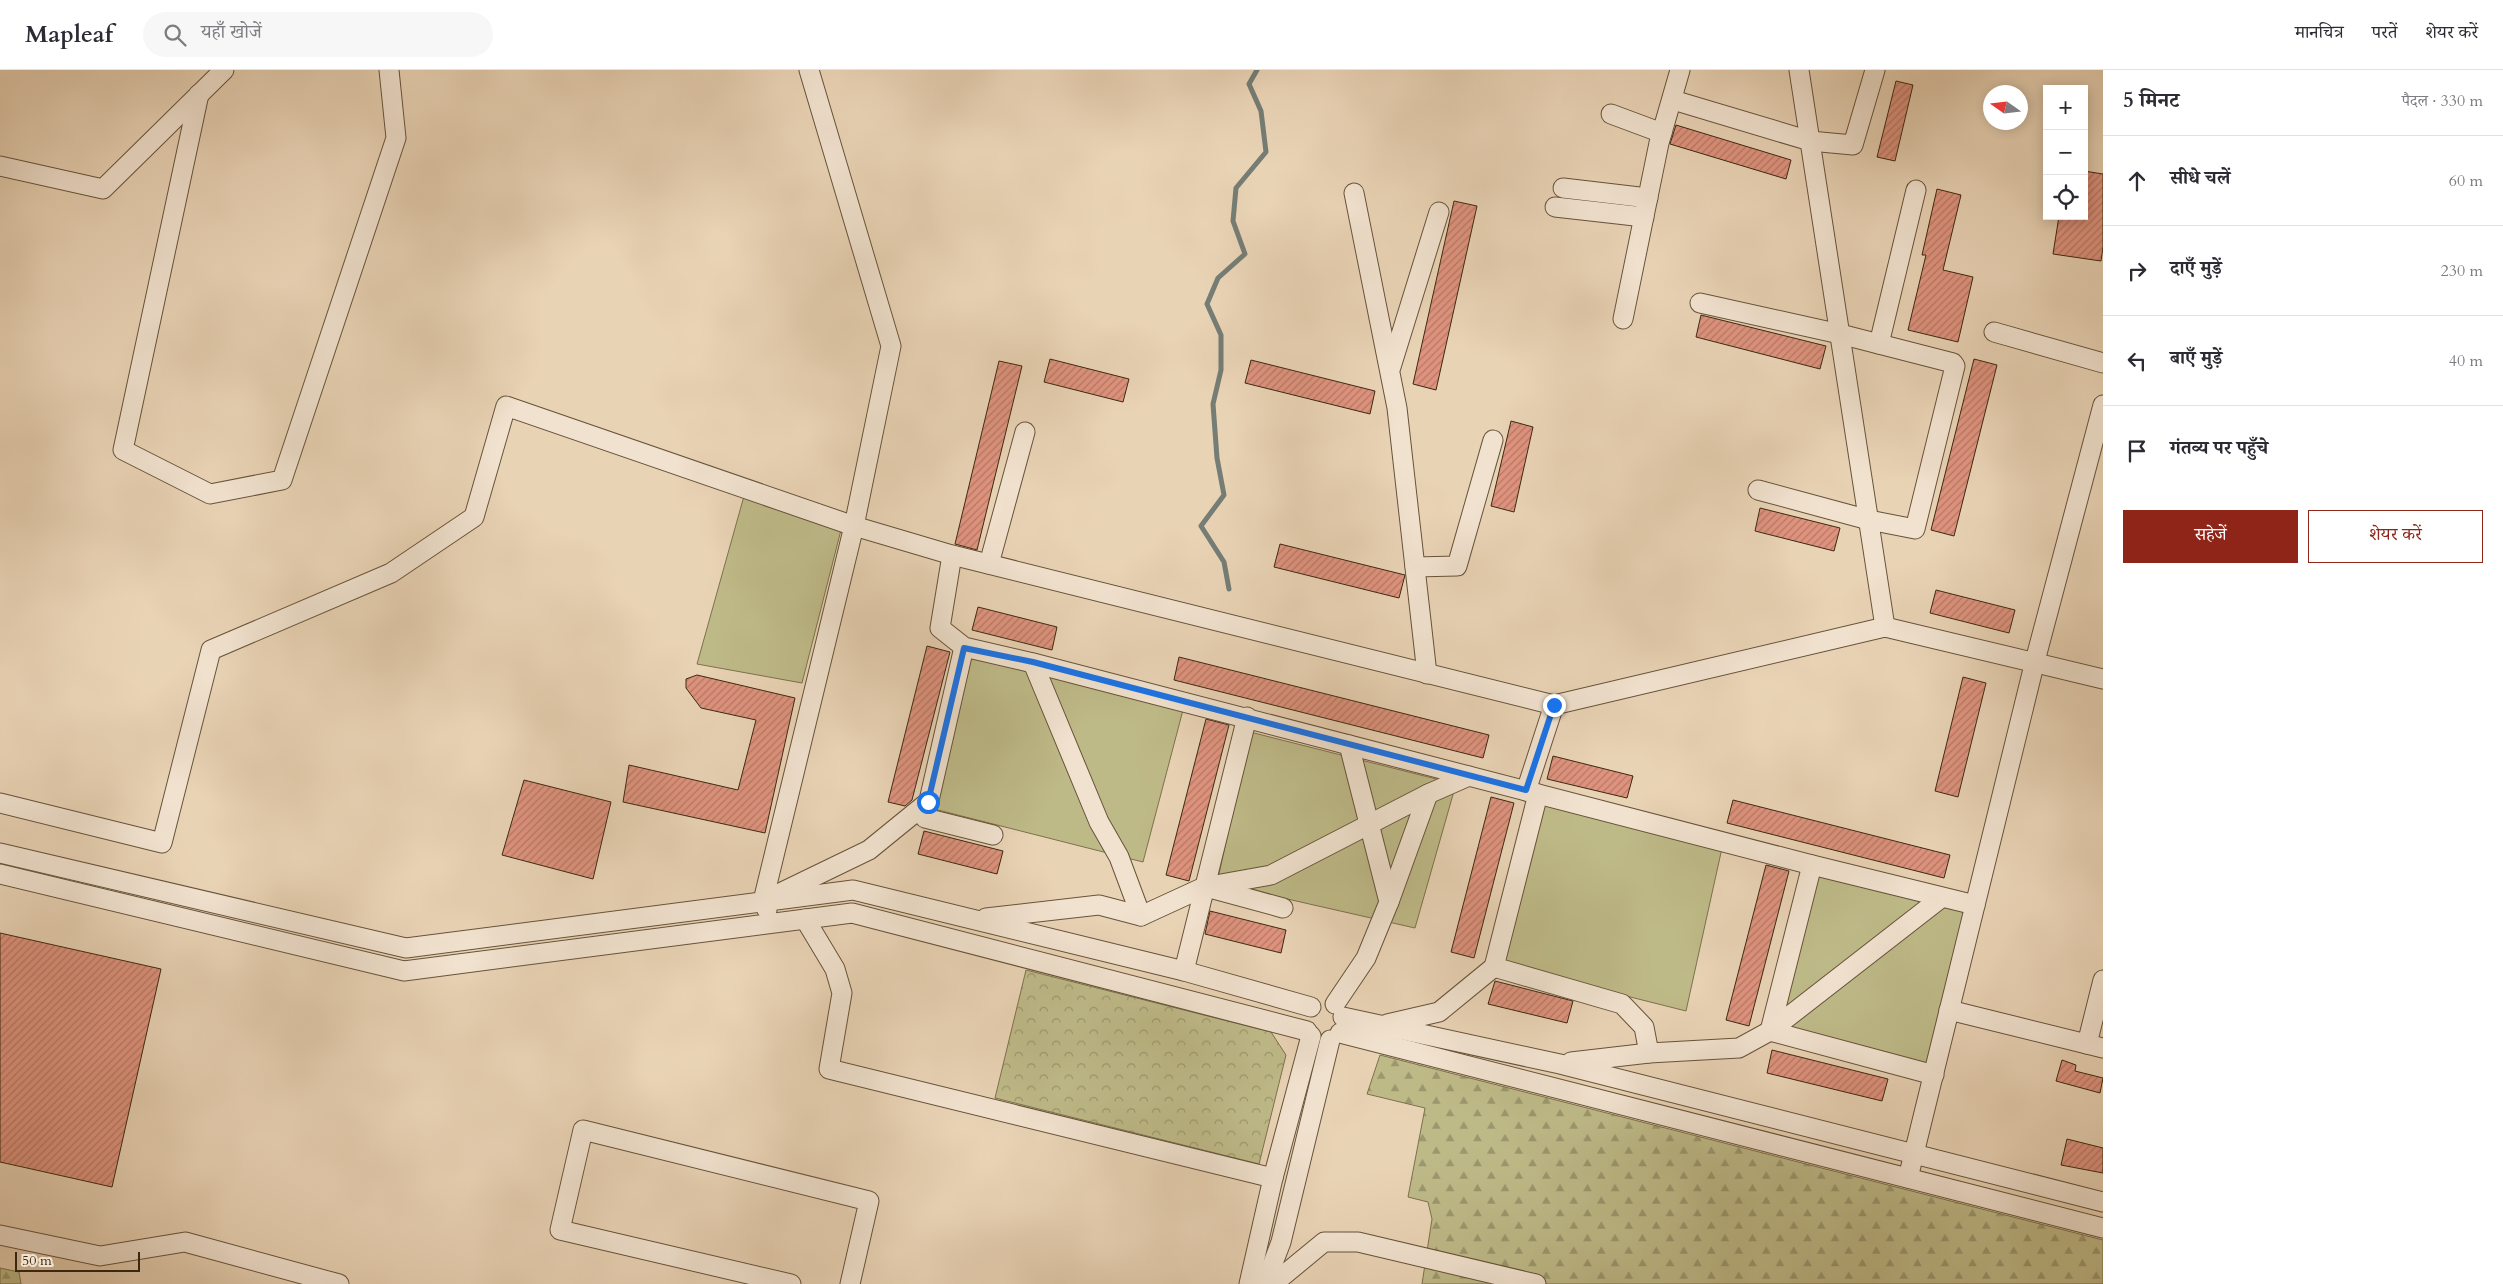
<!DOCTYPE html>
<html lang="hi">
<head>
<meta charset="utf-8">
<style>
  :root { --surface:#fff; --page:#f7f7f7; --text:#2b2b33; --muted:#7c7c81; --line:#e1e1e2; --accent:#8f2418 }
  body { margin:0; font-family:Cardo,"Noto Serif Devanagari",serif; background:var(--page); color:var(--text) }
  .controls { position:absolute; right:15px; top:15px; display:grid; overflow:hidden; border-radius:0px; box-shadow:0 2px 12px #0003 }
  .controls button { width:45px; height:45px; display:grid; place-items:center; padding:0; border:0; border-bottom:1px solid var(--line); background:var(--surface); color:var(--text); font:25px sans-serif }
  .compass { position:absolute; left:1983px; top:15px; width:45px; height:45px; border-radius:50%; background:var(--surface); box-shadow:0 2px 12px #0003; rotate:284deg }
  .scale { position:absolute; left:15px; bottom:12px; width:125px; box-sizing:border-box; padding-left:5px; border:2px solid #3c2811; border-top:0; font-size:14px; line-height:18px; white-space:nowrap; color:#3c2811; -webkit-text-stroke:4px #f1e2cf; paint-order:stroke }
  .stop { position:absolute; width:15px; height:15px; margin:-11px; border:4px solid #1a73e8; border-radius:50%; background:#fff }
  .stop.end { background:#1a73e8; border-color:#fff; box-shadow:0 1px 5px #0008 }
  .list { margin:0; padding:0; list-style:none }
  h2 { display:flex; justify-content:space-between; align-items:center; height:65px; margin:0; padding:0 20px; font-size:21px }
  h2 small { font-size:16px; font-weight:400; color:var(--muted) }
  .list li { display:grid; grid-template-columns:32px 1fr auto; gap:15px; align-items:center; box-sizing:border-box; height:90px; padding:0 20px; border-top:1px solid var(--line) }
  .list b { display:block; font-size:19px; white-space:nowrap }
  .list em { font-size:16px; font-style:normal; color:var(--muted) }
  .actions { display:flex; gap:10px; padding:15px 20px }
  .actions a { flex:1; padding:11px 0; border:1px solid var(--accent); border-radius:0px; text-align:center; font-size:18px; color:var(--accent) }
  .actions .main { background:var(--accent); color:#fff }
  .icon { flex:none; width:28px; height:28px; fill:none; stroke:currentColor; stroke-width:2; stroke-linecap:round; stroke-linejoin:round }
  .map { position:relative; flex:none; width:2103px; height:1214px; overflow:hidden }
  header { display:flex; align-items:center; gap:30px; box-sizing:border-box; height:70px; padding:0 25px; background:var(--surface); border-bottom:1px solid var(--line) }
  header strong { font-size:24px }
  nav { display:flex; gap:28px; margin-inline-start:auto; font-size:18px }
  .search { width:350px; height:45px; background:var(--page); display:flex; align-items:center; gap:12px; box-sizing:border-box; padding:0 18px; border-radius:28px; color:var(--muted); font-size:19px }
  main { display:flex }
  aside { flex:1; background:var(--surface) }
  .map>svg:first-child { display:block }
  .grass { fill:#beba88; stroke:#7d714c }
  .forest { fill:url(#forest-firs); stroke:#7d714c }
  .park { fill:url(#park-crowns); stroke:#7d714c }
  .lines { fill:none; stroke-linecap:round; stroke-linejoin:round }
  .stream { stroke:#757d75; stroke-width:5 }
  .building { fill:url(#building-hatch); stroke:#3c2811 }
  .minor-casing { stroke:#67533a; stroke-width:21 }
  .minor { stroke:#f1e2cf; stroke-width:19 }
  .route { stroke:#1a73e8; stroke-width:6 }
</style>
</head>
<body>
<header>
<strong>Mapleaf</strong>
<div class="search"><svg class="icon" aria-label="search" viewBox="0 0 24 24"><circle cx="10" cy="10" r="6"/><path d="M15 15l6 6"/></svg>यहाँ खोजें</div>
<nav><a>मानचित्र</a><a>परतें</a><a>शेयर करें</a></nav>
</header>
<main>
<div class="map">
<svg width="2103" height="1214" viewBox="0 0 2103 1214">
  <defs>
    <pattern id="forest-firs" width="22" height="20" patternUnits="userSpaceOnUse" patternTransform="scale(1.25)"><rect width="22" height="20" fill="#beba88"/><path d="M5 1l3.5 6h-7zM16 11l3.5 6h-7z" fill="#9c976e"/></pattern>
    <pattern id="park-crowns" width="20" height="18" patternUnits="userSpaceOnUse" patternTransform="scale(1.25)"><rect width="20" height="18" fill="#beba88"/><path d="M2 6a3 3 0 1 1 6 0M12 15a3 3 0 1 1 6 0" fill="none" stroke="#9c976e"/></pattern>
    <pattern id="building-hatch" width="6" height="6" patternUnits="userSpaceOnUse" patternTransform="scale(1.25)"><rect width="6" height="6" fill="#df937e"/><path d="M-1 1l2-2M0 6l6-6M5 7l2-2" fill="none" stroke="#b67866"/></pattern>
  </defs>
  <rect width="100%" height="100%" fill="#e9d3b5"/>
  <filter id="stains"><feTurbulence type="fractalNoise" baseFrequency=".004" numOctaves="4"/><feColorMatrix values="0 0 0 0 .2 0 0 0 0 .09 0 0 0 0 .02 0 0 0 .5 -.17"/></filter>
  <radialGradient id="worn" r=".72"><stop offset=".6" stop-color="#630" stop-opacity="0"/><stop offset="1" stop-color="#630" stop-opacity=".3"/></radialGradient>
  <g class="grass">
    <polygon points="744,426 841,460 802,613 697,594"/>
    <polygon points="970,586 1183,640 1143,792 934,739"/>
    <polygon points="1250,662 1456,714 1415,858 1217,813"/>
    <polygon points="1540,734 1722,778 1686,941 1503,895"/>
    <polygon points="1812,802 1966,840 1927,996 1777,957"/>
  </g>
  <g class="forest">
    <polygon points="1380,985 2103,1170 2103,1214 1422,1214 1432,1149 1428,1132 1408,1127 1425,1038 1367,1024"/>
    <polygon points="0,1198 19,1202 21,1214 0,1214"/>
  </g>
  <polygon class="park" points="1026,900 1271,962 1286,985 1259,1094 995,1028"/>
  <g class="lines">
    <polyline class="stream" points="1229,519 1224,492 1201,456 1224,425 1217,388 1213,334 1221,300 1221,265 1207,234 1218,208 1245,184 1233,151 1236,118 1266,82 1261,41 1249,14 1257,0"/>
  </g>
  <g class="building">
    <polygon points="1896,11 1913,15 1895,91 1877,87"/>
    <polygon points="1676,55 1791,90 1786,109 1670,74"/>
    <polygon points="2084,101 2103,104 2103,177 2101,191 2053,184 2059,146 2084,146"/>
    <polygon points="1937,119 1961,125 1943,200 1973,207 1958,272 1908,260 1926,185 1922,185"/>
    <polygon points="1454,131 1477,136 1436,320 1413,314"/>
    <polygon points="1701,245 1826,276 1820,299 1696,267"/>
    <polygon points="1050,289 1129,309 1123,332 1044,312"/>
    <polygon points="1974,289 1997,295 1954,466 1931,460"/>
    <polygon points="1251,290 1375,321 1370,344 1245,313"/>
    <polygon points="999,291 1022,296 977,480 955,474"/>
    <polygon points="1511,351 1533,357 1514,442 1491,436"/>
    <polygon points="1760,438 1840,458 1834,481 1755,461"/>
    <polygon points="1280,474 1405,505 1399,528 1274,497"/>
    <polygon points="1936,520 2015,540 2009,563 1930,543"/>
    <polygon points="978,537 1057,557 1052,580 972,560"/>
    <polygon points="927,576 950,582 912,730 905,736 888,732"/>
    <polygon points="1179,587 1489,665 1483,688 1174,610"/>
    <polygon points="697,605 795,628 765,763 623,732 629,695 738,720 756,650 701,638 686,618 686,609"/>
    <polygon points="1963,607 1986,613 1958,727 1935,721"/>
    <polygon points="1206,649 1229,655 1189,811 1166,805"/>
    <polygon points="1553,686 1633,706 1627,728 1547,709"/>
    <polygon points="524,710 611,732 593,809 502,785"/>
    <polygon points="1491,727 1514,733 1474,888 1451,882"/>
    <polygon points="1733,730 1950,785 1944,808 1727,753"/>
    <polygon points="924,761 1003,781 997,804 918,784"/>
    <polygon points="1766,795 1789,801 1749,956 1726,950"/>
    <polygon points="1210,841 1286,860 1281,883 1205,864"/>
    <polygon points="0,863 161,899 112,1117 0,1092"/>
    <polygon points="1495,911 1573,931 1567,953 1488,934"/>
    <polygon points="1772,980 1888,1009 1882,1031 1767,1003"/>
    <polygon points="2062,990 2076,995 2075,1001 2103,1008 2100,1023 2056,1011"/>
    <polygon points="2067,1069 2103,1078 2103,1103 2061,1095"/>
  </g>
  <g class="lines">
    <defs>
      <g id="minor">
        <polyline points="1799,0 1885,557"/>
        <polyline points="199,24 123,380 210,424 282,410 396,68 389,0"/>
        <polyline points="1673,30 1810,71 1853,75 1875,0"/>
        <polyline points="1611,44 1662,63"/>
        <polyline points="0,96 103,119 224,0"/>
        <polyline points="1563,118 1648,128"/>
        <polyline points="1354,123 1397,338 1427,604"/>
        <polyline points="1555,137 1644,147"/>
        <polyline points="1700,233 1840,264 1953,293 1955,296 1915,459 1869,450 1758,420"/>
        <polyline points="1623,249 1659,73 1680,0"/>
        <polyline points="1994,262 2103,293"/>
        <polyline points="1879,274 1916,120"/>
        <polyline points="1391,297 1439,142"/>
        <polyline points="952,485 940,558 964,577 1033,593 1812,795 1975,835"/>
        <polyline points="989,494 1025,362"/>
        <polyline points="1415,497 1457,496 1493,370"/>
        <polyline points="964,577 925,748 993,765"/>
        <polyline points="1033,593 1099,752 1119,787 1141,846"/>
        <polyline points="1349,675 1389,832"/>
        <polyline points="1526,721 1554,635"/>
        <polyline points="1538,724 1494,897 1622,934 1644,957 1649,983"/>
        <polyline points="0,733 162,773 211,580 391,503 474,447 506,336 854,456 952,485 1554,635 1885,557 2103,609"/>
        <polyline points="0,783 406,878 853,820 1184,901 1311,937"/>
        <polyline points="1812,795 1770,961 1934,1005"/>
        <polyline points="0,804 404,901 852,843 1307,961"/>
        <polyline points="1210,818 1283,838"/>
        <polyline points="778,824 869,780 928,732"/>
        <polyline points="767,840 763,831 854,456 891,276 809,0"/>
        <polyline points="986,848 1099,835 1141,846 1204,817 1271,805 1428,724 1469,706"/>
        <polyline points="805,849 835,899 842,923 829,999 1273,1108"/>
        <polyline points="1184,901 1247,647"/>
        <polyline points="1335,934 1366,888 1389,832 1428,724"/>
        <polyline points="1949,940 2103,978"/>
        <polyline points="1343,947 1560,994 2103,1132"/>
        <polyline points="1387,954 1439,942 1494,897"/>
        <polyline points="1340,963 2103,1158"/>
        <polyline points="2087,974 2103,910"/>
        <polyline points="1571,992 1649,983 1739,978 1770,961 1941,828"/>
        <polyline points="1908,1108 2035,591 2103,335"/>
        <polyline points="0,1165 100,1186 185,1172 339,1214"/>
        <polyline points="791,1214 560,1160 583,1060 869,1131 850,1214"/>
        <polyline points="1249,1214 1273,1108 1311,966"/>
        <polyline points="1265,1214 1281,1172 1330,970"/>
        <polyline points="1273,1214 1324,1172 1358,1172 1536,1214"/>
      </g>
    </defs>
    <use href="#minor" class="minor-casing"/>
    <use href="#minor" class="minor"/>
  </g>
  <g class="lines">
    <polyline class="route" points="928,732 964,578 1033,592 1526,720 1554,635"/>
  </g>
  <rect width="100%" height="100%" filter="url(#stains)"/>
  <rect width="100%" height="100%" fill="url(#worn)"/>
</svg>
<div class="controls">
<button>+</button>
<button>−</button>
<button><svg class="icon" aria-label="locate" viewBox="0 0 24 24"><circle cx="12" cy="12" r="6"/><path d="M12 2v4M12 18v4M2 12h4M18 12h4"/></svg></button>
</div>
<svg class="compass" viewBox="-18 -18 36 36"><path d="M0-13l5 13h-10z" fill="#e53935"/><path d="M0 13l5-13h-10z" fill="#7c7c81"/></svg>
<div class="scale">50 m</div>
<div class="stop" style="left:928px;top:732px"></div>
<div class="stop end" style="left:1554px;top:635px"></div>
</div>
<aside>
<h2>5 मिनट<small>पैदल · 330 m</small></h2>
<ul class="list">
<li><svg class="icon" aria-label="ahead" viewBox="0 0 24 24"><path d="M12 20V5M6 11l6-6 6 6"/></svg><div><b>सीधे चलें</b></div><em>60 m</em></li>
<li><svg class="icon" aria-label="right" viewBox="0 0 24 24"><path d="M7 20v-9h11M14 6l5 5-5 5"/></svg><div><b>दाएँ मुड़ें</b></div><em>230 m</em></li>
<li><svg class="icon" aria-label="left" viewBox="0 0 24 24"><path d="M17 20v-9H6M10 6l-5 5 5 5"/></svg><div><b>बाएँ मुड़ें</b></div><em>40 m</em></li>
<li><svg class="icon" aria-label="arrive" viewBox="0 0 24 24"><path d="M6 21V4h12l-3 4 3 4H6"/></svg><div><b>गंतव्य पर पहुँचे</b></div></li>
</ul>
<div class="actions"><a class="main">सहेजें</a><a>शेयर करें</a></div>
</aside>
</main>
</body>
</html>
